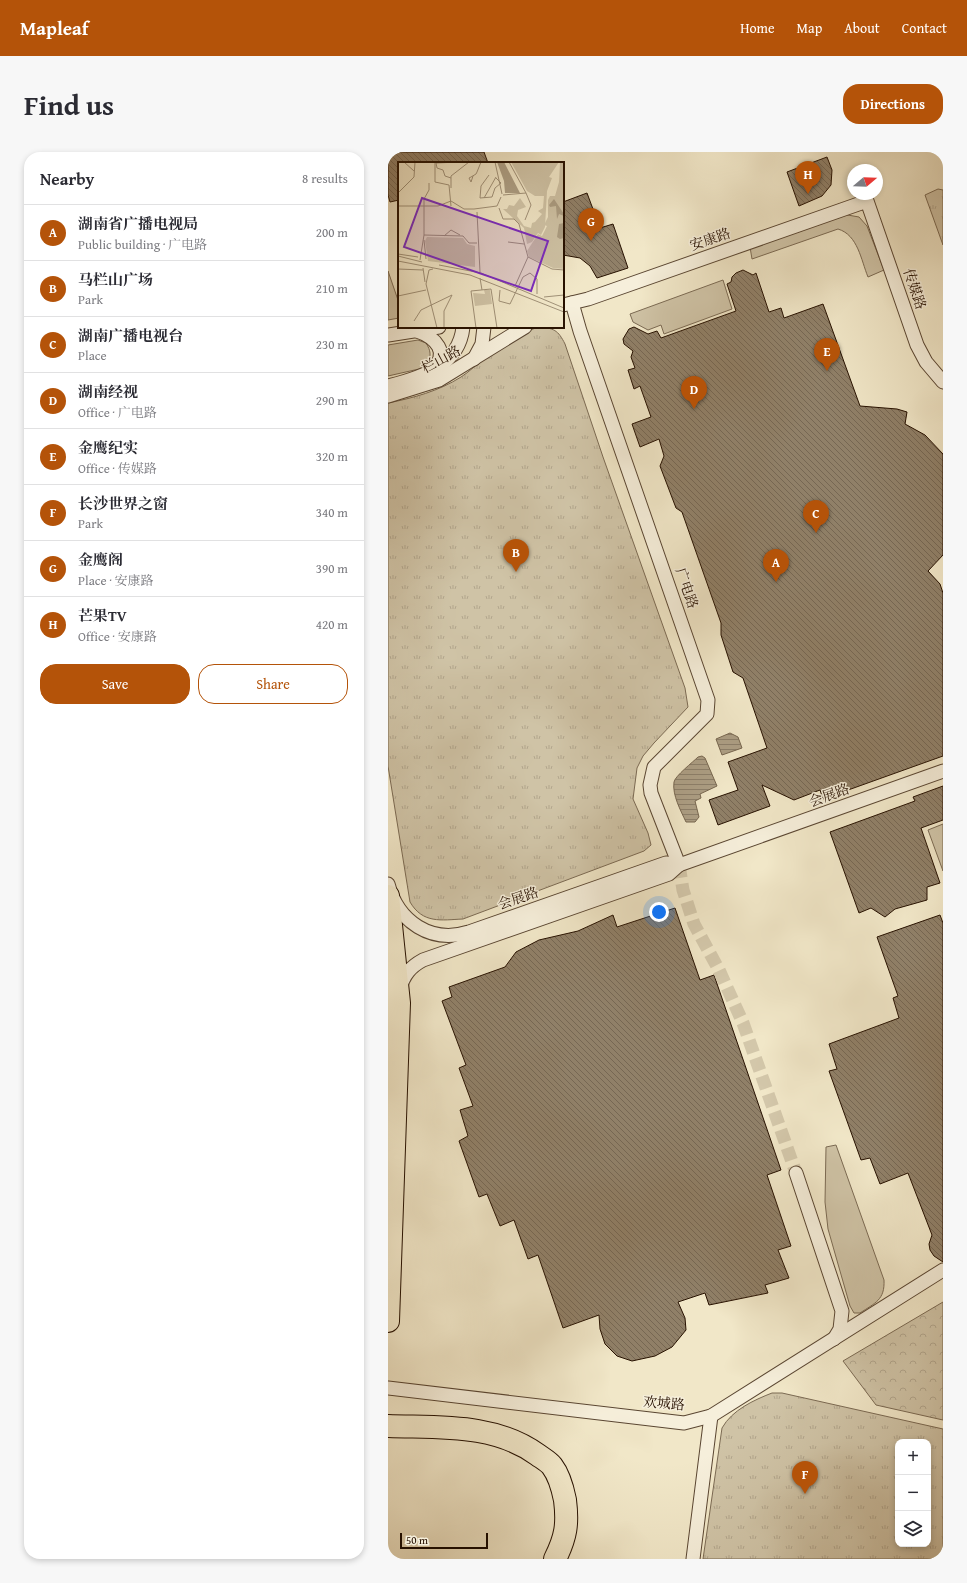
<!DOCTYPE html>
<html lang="en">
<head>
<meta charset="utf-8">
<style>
  :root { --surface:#fff; --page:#f7f7f7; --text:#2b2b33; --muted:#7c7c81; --line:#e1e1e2; --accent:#b45309 }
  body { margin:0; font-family:"Gentium Book Plus","Noto Serif SC",serif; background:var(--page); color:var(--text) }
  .controls { position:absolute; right:12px; bottom:12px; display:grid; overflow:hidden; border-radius:8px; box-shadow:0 2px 6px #0003 }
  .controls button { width:36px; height:36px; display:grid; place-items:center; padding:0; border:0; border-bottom:1px solid var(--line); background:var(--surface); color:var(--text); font:20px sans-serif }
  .compass { position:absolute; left:459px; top:12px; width:36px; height:36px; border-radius:50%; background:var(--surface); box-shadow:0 2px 6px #0003; rotate:71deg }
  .scale { position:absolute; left:12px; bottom:10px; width:88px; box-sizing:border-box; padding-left:4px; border:2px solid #271100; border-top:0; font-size:11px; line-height:14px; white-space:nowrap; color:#271100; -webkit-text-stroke:3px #f6efdb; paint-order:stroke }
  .you { position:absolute; left:271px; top:760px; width:14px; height:14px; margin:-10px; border:3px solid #fff; border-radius:50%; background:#1a73e8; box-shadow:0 0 0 6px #1a73e833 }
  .badge { display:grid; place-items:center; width:26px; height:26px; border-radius:50%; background:var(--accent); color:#fff; font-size:13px; font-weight:700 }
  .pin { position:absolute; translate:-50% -33px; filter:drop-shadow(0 1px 2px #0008) }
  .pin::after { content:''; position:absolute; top:21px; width:14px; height:12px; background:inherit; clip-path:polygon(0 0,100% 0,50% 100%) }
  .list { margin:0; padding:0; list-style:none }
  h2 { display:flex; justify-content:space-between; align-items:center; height:52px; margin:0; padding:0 16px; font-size:17px }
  h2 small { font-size:13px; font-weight:400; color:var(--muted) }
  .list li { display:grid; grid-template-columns:26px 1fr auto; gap:12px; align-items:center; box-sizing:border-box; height:56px; padding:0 16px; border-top:1px solid var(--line) }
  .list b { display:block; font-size:15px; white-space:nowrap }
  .list p { margin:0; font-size:13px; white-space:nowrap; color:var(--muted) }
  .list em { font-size:13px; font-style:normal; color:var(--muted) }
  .actions { display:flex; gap:8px; padding:12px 16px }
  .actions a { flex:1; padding:9px 0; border:1px solid var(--accent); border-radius:16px; text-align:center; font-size:14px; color:var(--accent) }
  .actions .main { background:var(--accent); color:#fff }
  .icon { flex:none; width:22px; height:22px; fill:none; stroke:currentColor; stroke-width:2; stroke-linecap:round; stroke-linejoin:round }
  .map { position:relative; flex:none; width:555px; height:1407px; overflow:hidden; border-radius:16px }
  header { display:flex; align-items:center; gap:24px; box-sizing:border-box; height:56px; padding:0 20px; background:var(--accent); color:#fff }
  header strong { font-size:19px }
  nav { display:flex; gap:22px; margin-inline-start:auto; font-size:14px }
  .intro { display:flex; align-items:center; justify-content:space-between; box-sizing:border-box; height:96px; padding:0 24px }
  h1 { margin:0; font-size:28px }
  .button { padding:10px 18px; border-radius:16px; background:var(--accent); color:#fff; font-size:14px; font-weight:700 }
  main { display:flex; gap:24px; padding:0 24px }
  aside { flex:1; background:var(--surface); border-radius:16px; box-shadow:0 2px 6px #0003 }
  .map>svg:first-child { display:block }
  .grass { fill:#cfc3a6; stroke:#7b6a53 }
  .forest { fill:url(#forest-crowns); stroke:#7b6a53 }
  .park { fill:url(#park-tufts); stroke:#7b6a53; fill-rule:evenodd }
  .water { fill:url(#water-rules); stroke:#77664f }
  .building { fill:url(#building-back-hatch); stroke:#271100 }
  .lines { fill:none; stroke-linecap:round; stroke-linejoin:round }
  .street-tunnel { stroke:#d3c7aa; stroke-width:13; stroke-dasharray:13 6; stroke-linecap:butt }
  .street-casing { stroke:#5a4632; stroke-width:15 }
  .highway-casing { stroke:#271100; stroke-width:24 }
  .street { stroke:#f6efdb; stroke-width:13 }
  .highway { stroke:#f1e7c8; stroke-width:22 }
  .labels { text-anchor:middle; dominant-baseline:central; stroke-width:3; stroke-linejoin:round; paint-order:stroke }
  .street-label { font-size:14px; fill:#271100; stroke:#f6efdb }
  .inset-road { fill:none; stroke:#a09178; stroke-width:1 }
  .view { fill:#7b2cbf; fill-opacity:0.15; stroke:#7b2cbf; stroke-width:2 }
  .inset-edge { fill:none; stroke:#271100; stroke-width:2 }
</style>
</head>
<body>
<header>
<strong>Mapleaf</strong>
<nav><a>Home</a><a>Map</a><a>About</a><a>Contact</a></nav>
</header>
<div class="intro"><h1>Find us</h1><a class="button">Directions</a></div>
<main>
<aside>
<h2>Nearby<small>8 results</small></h2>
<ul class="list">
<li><span class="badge">A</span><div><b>湖南省广播电视局</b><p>Public building · 广电路</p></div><em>200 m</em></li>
<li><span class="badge">B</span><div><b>马栏山广场</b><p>Park</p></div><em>210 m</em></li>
<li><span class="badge">C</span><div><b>湖南广播电视台</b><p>Place</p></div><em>230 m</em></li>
<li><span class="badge">D</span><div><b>湖南经视</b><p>Office · 广电路</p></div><em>290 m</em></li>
<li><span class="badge">E</span><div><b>金鹰纪实</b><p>Office · 传媒路</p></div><em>320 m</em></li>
<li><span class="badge">F</span><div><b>长沙世界之窗</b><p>Park</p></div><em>340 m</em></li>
<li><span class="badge">G</span><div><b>金鹰阁</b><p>Place · 安康路</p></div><em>390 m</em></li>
<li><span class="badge">H</span><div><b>芒果TV</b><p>Office · 安康路</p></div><em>420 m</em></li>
</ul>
<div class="actions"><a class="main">Save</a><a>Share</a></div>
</aside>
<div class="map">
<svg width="555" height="1407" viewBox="0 0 555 1407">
  <defs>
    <pattern id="forest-crowns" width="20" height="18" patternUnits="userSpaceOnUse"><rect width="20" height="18" fill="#cfc3a6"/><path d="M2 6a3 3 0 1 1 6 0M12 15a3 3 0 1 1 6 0" fill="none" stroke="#b2a68d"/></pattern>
    <pattern id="park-tufts" width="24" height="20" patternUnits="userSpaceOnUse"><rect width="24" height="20" fill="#cfc3a6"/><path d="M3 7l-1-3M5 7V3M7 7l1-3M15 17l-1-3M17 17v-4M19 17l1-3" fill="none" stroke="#b2a68d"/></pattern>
    <pattern id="water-rules" width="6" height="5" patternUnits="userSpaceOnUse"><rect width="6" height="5" fill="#ac9e84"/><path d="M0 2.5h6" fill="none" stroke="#8c7f6a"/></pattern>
    <pattern id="building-back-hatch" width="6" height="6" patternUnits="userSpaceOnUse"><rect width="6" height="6" fill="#908068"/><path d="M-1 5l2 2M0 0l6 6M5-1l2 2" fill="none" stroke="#766753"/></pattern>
  </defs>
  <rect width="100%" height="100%" fill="#f1e7c8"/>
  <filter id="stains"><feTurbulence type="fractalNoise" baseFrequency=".005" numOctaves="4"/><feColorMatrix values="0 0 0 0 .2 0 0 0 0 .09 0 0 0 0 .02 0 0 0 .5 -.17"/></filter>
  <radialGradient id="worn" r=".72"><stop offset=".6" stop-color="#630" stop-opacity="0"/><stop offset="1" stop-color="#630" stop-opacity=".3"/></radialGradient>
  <g class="grass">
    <path d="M 454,62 L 471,65 L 479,74 L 496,118 L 480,125 C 473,108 470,83 450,77 L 364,107 L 362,95 Z"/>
    <polygon points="0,119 11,151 11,166 0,168"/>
    <polygon points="335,128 344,157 276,182 273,173 260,178 245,170 242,162"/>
    <path d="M 30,188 L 38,191 C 43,199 43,203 40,212 L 31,217 L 0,224 L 0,193 Z"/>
    <polygon points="555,672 555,719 540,678"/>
    <path d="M 448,993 L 496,1128 C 497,1148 487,1151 472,1161 L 466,1161 L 462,1154 L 440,1077 L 437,1050 L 438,995 Z"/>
  </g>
  <polygon class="forest" points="555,1150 555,1268 488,1253 455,1209"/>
  <g class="park">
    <polygon points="550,37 555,38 555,93 537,43"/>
    <path d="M 150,175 C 166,176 170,178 177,192 L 215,305 L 297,536 L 300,555 L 266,591 L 255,604 L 249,616 L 245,647 L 260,681 L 263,693 L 256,699 L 75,767 C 53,768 35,772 22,750 L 0,614 L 0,251 C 25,246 51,239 73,225 C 81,220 89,212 97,206 C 113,194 131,182 150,175 Z"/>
    <path d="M 384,1241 L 394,1241 L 555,1277 L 555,1407 L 315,1407 L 334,1276 C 344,1258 366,1248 384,1241 ZM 510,1290 L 540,1290 L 540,1392 L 510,1392 Z"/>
  </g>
  <g class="water">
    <polygon points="342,581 350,585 354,596 334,603 328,587"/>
    <path d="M 314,604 L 317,606 L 329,634 L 312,642 L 313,646 L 307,649 L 311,665 L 307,670 L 298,670 C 293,659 284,643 286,630 C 287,624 305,610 310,605 Z"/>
  </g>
  <g class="building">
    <polygon points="0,0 96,0 100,11 11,11 11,48 2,50 0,43"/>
    <polygon points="439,5 444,18 443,33 434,44 411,54 399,20"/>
    <polygon points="199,41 212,76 225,72 240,116 209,126 202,114 192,106 175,103 175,50"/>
    <polygon points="355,118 365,123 368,121 381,160 393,156 396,166 435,152 472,254 509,257 519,260 517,272 537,283 555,302 555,403 540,419 552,432 555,441 555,604 435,647 432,638 406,648 374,633 382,654 330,673 321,648 350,638 340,610 379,596 355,526 345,520 333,483 333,471 294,360 288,356 272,314 276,304 271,287 252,295 244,272 263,265 252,234 246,237 240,218 247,216 243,205 245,199 236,192 235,187 241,177 246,175 260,182 269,179 273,186 348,159 339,132 343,130 344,125 348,121"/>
    <polygon points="555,634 555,668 533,676 552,731 539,735 539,748 507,757 497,765 483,756 471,761 442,680 527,649 525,645"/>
    <polygon points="287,756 312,828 326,823 393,1018 379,1023 403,1094 390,1098 401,1126 377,1133 380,1141 321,1153 317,1141 290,1150 297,1166 298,1178 284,1195 267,1204 244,1209 229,1204 217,1192 212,1177 211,1163 175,1176 150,1103 140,1107 126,1068 112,1074 99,1042 91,1045 71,989 80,984 72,958 85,954 71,916 78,913 54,849 64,845 61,835 117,815 128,800 151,788 190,779 225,763 229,775"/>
    <polygon points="552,763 555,771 555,1110 546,1104 542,1098 541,1092 544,1083 520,1021 492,1032 482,1006 473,1008 441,919 449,917 441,892 511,866 505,846 510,844 489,785"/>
  </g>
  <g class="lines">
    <polyline class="street-tunnel" points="291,713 295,738 306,772 331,818 355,871 408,1021"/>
    <defs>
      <g id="street">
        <polyline points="184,151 192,179 320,548 319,562 266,615 262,633 263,641 291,713"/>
        <polyline points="175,153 200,147 479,49 529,193 538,210 555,230"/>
        <path d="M 29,179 C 47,185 63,201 44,218"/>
        <polyline points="0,183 51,175"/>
        <polyline points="86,207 94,192 96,175"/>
        <path d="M 0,234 C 33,226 71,214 75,175"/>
        <polyline points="0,244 51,228 137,175"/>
        <path d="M 0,732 C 10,770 43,792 81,780 L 278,711 L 291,713"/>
        <path d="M 12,836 C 16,823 22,815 35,808 L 281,722 L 291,713 L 555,619"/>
        <polyline points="408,1021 454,1159 452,1177 446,1187"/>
        <polyline points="0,1236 296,1271 323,1264 555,1118"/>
        <polyline points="305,1407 323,1264"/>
      </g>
      <g id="highway">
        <polyline points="0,744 11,851 0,1169"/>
        <path d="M 0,1274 C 51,1276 106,1271 150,1303 C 154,1306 161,1310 164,1314 C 171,1323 175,1338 177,1348 C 180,1372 178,1385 167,1407"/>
      </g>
    </defs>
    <use href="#street" class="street-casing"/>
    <use href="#highway" class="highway-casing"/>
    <use href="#street" class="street"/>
    <use href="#highway" class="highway"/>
  </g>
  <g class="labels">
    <g class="street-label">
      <text transform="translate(322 87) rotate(-19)">安康路</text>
      <text transform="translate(527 137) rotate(71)">传媒路</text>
      <text transform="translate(53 207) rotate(-28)">栏山路</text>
      <text transform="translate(299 436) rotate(71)">广电路</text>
      <text transform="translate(441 643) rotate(-20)">会展路</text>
      <text transform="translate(130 746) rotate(-19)">会展路</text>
      <text transform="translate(276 1251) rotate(5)">欢城路</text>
    </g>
  </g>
  <g transform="translate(10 10)">
    <rect width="166" height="166" fill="#f1e7c8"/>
    <path d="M 86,128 L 92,128 L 94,142 L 77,144 L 75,131 L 87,132 Z" fill="#cfc3a6"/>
    <path d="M 113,0 L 161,0 L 151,15 L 154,16 L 149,29 L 147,65 L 143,73 L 140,71 L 134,80 L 129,82 L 126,66 L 105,47 L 109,47 L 111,43 L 116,44 L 122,36 L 128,45 L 120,48 L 119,54 L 126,64 L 133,66 L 134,61 L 137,60 L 144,52 L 140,49 L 145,46 L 146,34 L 137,34 L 129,29 Z" fill="#cfc3a6"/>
    <path d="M 162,0 L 166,0 L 166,107 L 155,106 L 131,95 L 129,89 L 140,72 L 144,74 L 149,64 L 146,63 L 150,55 L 150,38 L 152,34 L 157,34 L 161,20 ZM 29,75 L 65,76 L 69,82 L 77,84 L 77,105 L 30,99 L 27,79 Z" fill="#cfc3a6"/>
    <path d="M 99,0 L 106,0 L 122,31 L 107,31 L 106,19 ZM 156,37 L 166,52 L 166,54 L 161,52 L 159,57 L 158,44 L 152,45 L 151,43 ZM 166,61 L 166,76 L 162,77 L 159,75 L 161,62 Z" fill="#ac9e84"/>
    <path class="inset-road" d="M 6,0 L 16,9M 37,0 L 37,20 L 51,23 L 53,44M 97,0 L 104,32M 111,0 L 128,31M 91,13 L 83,24 L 82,36 L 94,35 L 97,26 L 103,21 L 98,16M 75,14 L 73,20 L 71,16 L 73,15 L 78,12 L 79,10 L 83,0M 53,16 L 47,14 L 45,8 L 39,6 L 38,1 L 60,0M 53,26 L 53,14 L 71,0M 0,31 L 16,15 L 17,0M 105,33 L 128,31 L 133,43 L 127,58M 86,36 L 98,15M 0,44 L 40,44 L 53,39 L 66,47 L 76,47 L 99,44 L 103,35M 101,46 L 105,57 L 116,57 L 121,62 L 130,95 L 117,124M 79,50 L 82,110M 26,73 L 65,74 L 71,81 L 79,81M 46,74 L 53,68 L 62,73M 26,78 L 28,97M 110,80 L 126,82M 0,92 L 20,95M 0,94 L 24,100M 130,95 L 154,107 L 166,108M 22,98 L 26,73 L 26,37 L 31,28 L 31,21M 0,99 L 72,113 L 166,150M 41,103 L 83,111 L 166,146M 25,106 L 27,120M 0,107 L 25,108M 35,107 L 31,108 L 28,122 L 39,166M 82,116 L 84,128M 102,128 L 101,139 L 112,142 L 125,115 L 132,111 L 139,117 L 139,132M 0,134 L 28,128M 146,135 L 166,133M 16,159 L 23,148 L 54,133M 46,166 L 46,149 L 54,133M 78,166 L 73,129 L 93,127 L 99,166"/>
    <path class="view" d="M 24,36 L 150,79 L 133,129 L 6,85 Z"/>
    <rect width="166" height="166" class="inset-edge"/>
  </g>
  <rect width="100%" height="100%" filter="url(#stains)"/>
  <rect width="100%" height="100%" fill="url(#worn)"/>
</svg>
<div class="controls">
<button>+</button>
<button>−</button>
<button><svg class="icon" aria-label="layers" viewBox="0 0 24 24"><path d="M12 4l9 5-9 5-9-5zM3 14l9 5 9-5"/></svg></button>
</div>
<svg class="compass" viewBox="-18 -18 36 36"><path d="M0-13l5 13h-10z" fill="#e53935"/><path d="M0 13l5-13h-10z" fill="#7c7c81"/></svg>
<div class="scale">50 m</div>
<div class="you"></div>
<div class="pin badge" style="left:388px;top:430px">A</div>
<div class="pin badge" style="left:128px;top:420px">B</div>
<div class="pin badge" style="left:428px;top:381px">C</div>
<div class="pin badge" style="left:306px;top:257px">D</div>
<div class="pin badge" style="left:439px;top:219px">E</div>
<div class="pin badge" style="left:417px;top:1342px">F</div>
<div class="pin badge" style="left:203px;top:89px">G</div>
<div class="pin badge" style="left:420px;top:42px">H</div>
</div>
</main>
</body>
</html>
